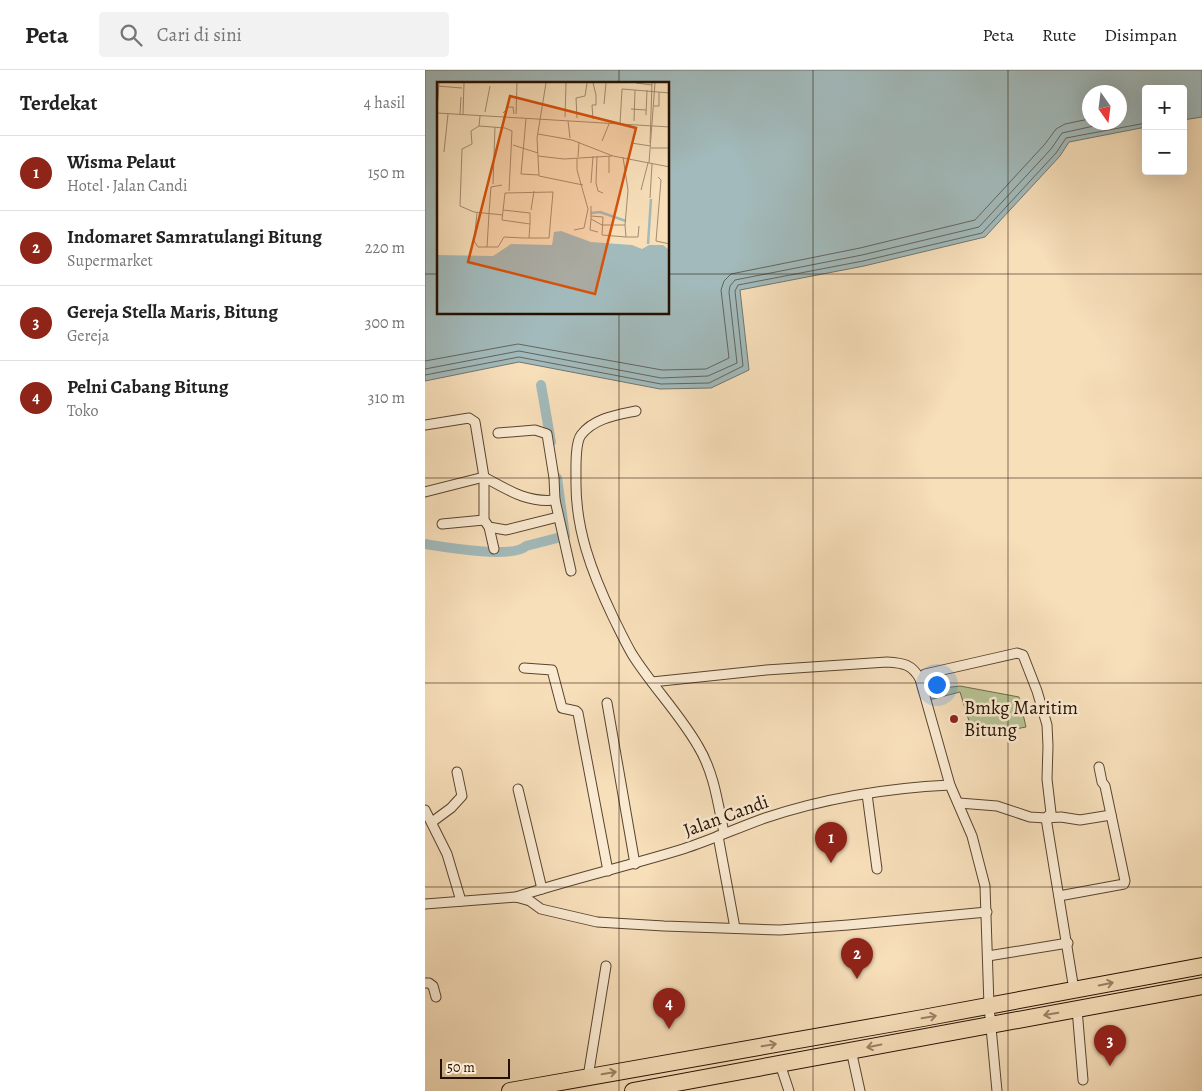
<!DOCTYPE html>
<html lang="id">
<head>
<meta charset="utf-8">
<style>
  :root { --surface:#fff; --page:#f2f2f2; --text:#222; --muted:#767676; --line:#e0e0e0; --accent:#8f2418 }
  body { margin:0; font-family:Alegreya,serif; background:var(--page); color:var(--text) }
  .controls { position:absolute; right:15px; top:15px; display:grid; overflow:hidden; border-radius:5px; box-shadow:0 5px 20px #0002 }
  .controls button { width:45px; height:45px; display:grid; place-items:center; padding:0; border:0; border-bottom:1px solid var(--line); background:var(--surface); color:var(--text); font:25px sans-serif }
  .compass { position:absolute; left:657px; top:15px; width:45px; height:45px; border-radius:50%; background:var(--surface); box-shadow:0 5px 20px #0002; rotate:166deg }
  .scale { position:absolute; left:15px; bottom:12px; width:70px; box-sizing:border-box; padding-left:5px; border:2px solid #261000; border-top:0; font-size:14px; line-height:18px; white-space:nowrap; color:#261000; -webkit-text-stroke:4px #faead2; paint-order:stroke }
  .you { position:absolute; left:511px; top:614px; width:18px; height:18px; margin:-12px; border:4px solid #fff; border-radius:50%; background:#1a73e8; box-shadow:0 0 0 8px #1a73e833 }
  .badge { display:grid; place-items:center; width:32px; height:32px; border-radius:50%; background:var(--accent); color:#fff; font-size:16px; font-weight:700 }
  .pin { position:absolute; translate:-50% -41px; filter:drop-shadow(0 1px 2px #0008) }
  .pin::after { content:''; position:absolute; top:26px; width:18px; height:15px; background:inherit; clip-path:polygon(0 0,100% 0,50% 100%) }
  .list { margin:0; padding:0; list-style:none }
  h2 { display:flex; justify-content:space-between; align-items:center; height:65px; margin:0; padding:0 20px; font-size:21px }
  h2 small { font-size:16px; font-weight:400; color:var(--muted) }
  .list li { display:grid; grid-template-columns:32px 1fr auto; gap:15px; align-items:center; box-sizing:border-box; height:75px; padding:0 20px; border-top:1px solid var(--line) }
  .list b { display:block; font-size:19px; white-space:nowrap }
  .list p { margin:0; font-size:16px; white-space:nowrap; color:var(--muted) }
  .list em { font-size:16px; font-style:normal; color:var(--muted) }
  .icon { flex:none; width:28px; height:28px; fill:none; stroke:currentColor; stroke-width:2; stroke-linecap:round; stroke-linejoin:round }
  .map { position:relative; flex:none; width:777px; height:1021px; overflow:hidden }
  header { display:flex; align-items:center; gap:30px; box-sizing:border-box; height:70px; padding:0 25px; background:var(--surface); border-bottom:1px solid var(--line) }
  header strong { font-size:24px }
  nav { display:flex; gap:28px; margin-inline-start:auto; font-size:18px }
  .search { width:350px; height:45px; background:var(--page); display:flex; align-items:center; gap:12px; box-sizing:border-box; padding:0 18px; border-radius:5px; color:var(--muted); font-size:19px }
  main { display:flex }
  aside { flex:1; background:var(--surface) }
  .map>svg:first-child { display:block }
  .green { fill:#b7c394; stroke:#6e6a4a }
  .water { fill:#a2babb; stroke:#707670; fill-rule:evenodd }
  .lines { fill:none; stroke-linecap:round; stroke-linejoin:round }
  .shore { stroke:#64655e; stroke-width:1 }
  .canal { stroke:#a2babb; stroke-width:10 }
  .street-casing { stroke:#5a442e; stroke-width:11 }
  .highway-casing { stroke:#261000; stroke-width:18 }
  .street { stroke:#faead2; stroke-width:9 }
  .highway { stroke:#f7dfba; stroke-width:16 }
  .oneway { stroke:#998266 }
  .grid { fill:none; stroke:#261000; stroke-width:1; stroke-opacity:0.55 }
  .poi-dot { fill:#8f2418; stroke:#faead2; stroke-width:2 }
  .labels { text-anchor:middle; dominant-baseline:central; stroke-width:5; stroke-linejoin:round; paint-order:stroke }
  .poi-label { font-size:19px; fill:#261000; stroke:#faead2; text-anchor:start }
  .street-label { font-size:19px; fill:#261000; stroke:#faead2 }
  .inset-river { fill:none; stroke:#a2babb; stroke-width:2.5 }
  .inset-road { fill:none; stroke:#a38c70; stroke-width:1 }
  .view { fill:#d5520b; fill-opacity:0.15; stroke:#d5520b; stroke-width:2.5 }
  .inset-edge { fill:none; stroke:#261000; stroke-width:2.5 }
</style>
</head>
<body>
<header>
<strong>Peta</strong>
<div class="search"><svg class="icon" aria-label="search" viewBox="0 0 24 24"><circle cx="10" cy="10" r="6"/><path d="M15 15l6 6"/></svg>Cari di sini</div>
<nav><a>Peta</a><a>Rute</a><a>Disimpan</a></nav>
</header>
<main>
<aside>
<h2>Terdekat<small>4 hasil</small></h2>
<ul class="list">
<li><span class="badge">1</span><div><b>Wisma Pelaut</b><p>Hotel · Jalan Candi</p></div><em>150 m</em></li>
<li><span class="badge">2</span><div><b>Indomaret Samratulangi Bitung</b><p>Supermarket</p></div><em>220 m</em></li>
<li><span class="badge">3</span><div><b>Gereja Stella Maris, Bitung</b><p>Gereja</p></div><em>300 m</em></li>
<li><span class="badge">4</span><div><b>Pelni Cabang Bitung</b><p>Toko</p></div><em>310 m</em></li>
</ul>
</aside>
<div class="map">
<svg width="777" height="1021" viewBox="0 0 777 1021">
  <rect width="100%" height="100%" fill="#f7dfba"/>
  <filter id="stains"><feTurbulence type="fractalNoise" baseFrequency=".004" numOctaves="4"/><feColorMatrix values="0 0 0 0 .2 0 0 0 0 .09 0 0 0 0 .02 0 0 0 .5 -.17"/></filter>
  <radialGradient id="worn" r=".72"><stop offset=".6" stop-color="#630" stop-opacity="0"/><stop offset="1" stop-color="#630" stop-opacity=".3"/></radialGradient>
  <polygon class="green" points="535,616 594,627 601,657 549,667 535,622 504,630 501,620"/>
  <path class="water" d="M 0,0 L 777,0 L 777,47 L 758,50 L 758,19 L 721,19 L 721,57 L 644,72 L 635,86 L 560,167 L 439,196 L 315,220 L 324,300 L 286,318 L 235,319 L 94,292 L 0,311 ZM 14,14 L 244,14 L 244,244 L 14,244 ZM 664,22 L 694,22 L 694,52 L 664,52 Z"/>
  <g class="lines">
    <g class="shore">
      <polyline points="0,291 93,274 237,300 281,299 304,288 296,220 299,211 306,204 435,178 550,150 620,74 631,59 640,54 664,49"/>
      <polyline points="0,299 94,281 236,308 283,306 312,293 304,222 305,216 310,210 437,185 554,157 626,79 637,63 687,52"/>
      <polyline points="0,305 94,287 236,314 284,313 318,296 310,221 313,215 438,191 557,163 631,83 641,68 721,53"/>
    </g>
    <g class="canal">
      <polyline points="116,315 126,372"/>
      <path d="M 0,474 C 19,477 88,489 101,476 L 140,466 L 132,408"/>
    </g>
    <defs>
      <g id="street">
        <path d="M 211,341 C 192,345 169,348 156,365 C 150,373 151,399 151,409 C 150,459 167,503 188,547 C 194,559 200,572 207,584 C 227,616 254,643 273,676 C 289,702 293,734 299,763"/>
        <polyline points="0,355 44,348 50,352 59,407 59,450 64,457 81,460 133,447"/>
        <polyline points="73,363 110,360 122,364 129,408 130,430"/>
        <path d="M 0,422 L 59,407 C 83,420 102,433 130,430 L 146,501"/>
        <polyline points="17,454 59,450"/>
        <polyline points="64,457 69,479"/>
        <polyline points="99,598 127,600 137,638 151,641 153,643 183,801"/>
        <polyline points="495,609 500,604 592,583 598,585 612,621 622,655 623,676 622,709 626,743 621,748 649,920"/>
        <path d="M 227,612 L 341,600 L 462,592 C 478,593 487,594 495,609 L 525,715 L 547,766 L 560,816 L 564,936 L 572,1021"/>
        <polyline points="182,633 210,794"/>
        <polyline points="93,719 117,819"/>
        <polyline points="442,724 452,799"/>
        <polyline points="534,733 572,736 605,747 621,748 636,747 655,750 686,745"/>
        <polyline points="0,740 22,784 36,831"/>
        <polyline points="7,752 26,738 37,726 32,702"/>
        <polyline points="293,766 310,858"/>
        <polyline points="634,826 699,814 700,811 680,716 677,712 674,697"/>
        <path d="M 91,827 C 146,809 203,796 258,779 C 286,770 312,758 340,748 C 400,728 462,718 525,715"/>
        <polyline points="0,834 91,827 105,831 116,839 172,852 239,856 355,860 423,855 562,842"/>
        <polyline points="563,886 643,873"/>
        <polyline points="0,913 4,913 8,916 11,927"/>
        <polyline points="652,939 658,1010"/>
        <polyline points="426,980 435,1021"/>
        <polyline points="355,994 364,1021"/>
        <polyline points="163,1007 181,896"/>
      </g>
      <g id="highway">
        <polyline points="85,1021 498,948 777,896"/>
        <polyline points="208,1021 777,916"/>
      </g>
    </defs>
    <use href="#street" class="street-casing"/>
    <use href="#highway" class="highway-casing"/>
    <use href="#street" class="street"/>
    <use href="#highway" class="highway"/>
  </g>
  <defs><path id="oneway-shaft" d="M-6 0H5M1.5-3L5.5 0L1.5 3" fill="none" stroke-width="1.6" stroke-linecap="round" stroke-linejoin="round" transform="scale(1.25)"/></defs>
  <g class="oneway">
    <use href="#oneway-shaft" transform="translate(681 914) rotate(-11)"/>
    <use href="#oneway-shaft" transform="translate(626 944) rotate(170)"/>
    <use href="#oneway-shaft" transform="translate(504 947) rotate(-10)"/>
    <use href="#oneway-shaft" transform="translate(344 975) rotate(-10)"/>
    <use href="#oneway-shaft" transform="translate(449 976) rotate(169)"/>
    <use href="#oneway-shaft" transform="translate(184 1003) rotate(-10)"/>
  </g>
  <path class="grid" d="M 194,0 L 194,14M 388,0 L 388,1021M 583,0 L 583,1021M 0,204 L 14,204M 244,204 L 777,204M 194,244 L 194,1021M 0,408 L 777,408M 0,613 L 777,613M 0,817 L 777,817"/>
  <circle class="poi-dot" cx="529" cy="649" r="5"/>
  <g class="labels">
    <g class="poi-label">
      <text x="539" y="638">Bmkg Maritim<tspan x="539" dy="22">Bitung</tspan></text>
    </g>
    <g class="street-label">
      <text transform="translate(301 746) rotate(-20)">Jalan Candi</text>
    </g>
  </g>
  <g transform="translate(12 12)">
    <rect width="232" height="232" fill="#f7dfba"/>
    <path d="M 124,149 L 154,160 L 195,163 L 205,167 L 212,163 L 226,163 L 232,168 L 232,232 L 0,232 L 0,173 L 56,174 L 74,162 L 115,163 L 117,150 Z" fill="#a2babb"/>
    <path class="inset-river" d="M 154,131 L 163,130 L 189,139M 211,162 L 214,117"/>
    <path class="inset-road" d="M 109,1 L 100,56 L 102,94 L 146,103M 199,1 L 215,3M 0,4 L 25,6M 167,22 L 169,1M 217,24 L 222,24 L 222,10M 194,27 L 209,28M 0,30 L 2,1M 48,30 L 53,4M 0,31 L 233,45M 66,31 L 72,25 L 76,25 L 77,32M 23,32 L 24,15M 26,32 L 27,1M 79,32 L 80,1M 209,33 L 210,8M 43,34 L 42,44 L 68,46 L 75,49 L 72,109M 128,35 L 129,1M 140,36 L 139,16 L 148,14 L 150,1M 89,37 L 84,92 L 102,93M 156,37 L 155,23 L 159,23 L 159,13 L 156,1M 131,39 L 133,56M 197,39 L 198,8M 183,42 L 185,7 L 233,11M 42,44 L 34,49 L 35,62 L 25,67 L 23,124 L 37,130 L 66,133M 101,52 L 135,58 L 176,74 L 233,85M 165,59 L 172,42M 194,61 L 214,64M 213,61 L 215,1M 76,63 L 101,71M 214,66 L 233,66M 7,70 L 11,32M 101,74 L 127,77 L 175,74M 160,74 L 159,101 L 161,109 L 166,111M 141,75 L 142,60M 212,81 L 218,1M 172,91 L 172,74M 221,95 L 224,98 L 219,159 L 233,162M 154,101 L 156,74M 56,102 L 58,45M 204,108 L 211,81M 213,116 L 215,82M 154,124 L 154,137 L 165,143 L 188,143 L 191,108 L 186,75M 66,128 L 93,131 L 93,142M 94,128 L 97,109M 40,131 L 37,159 L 41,165 L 61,165 L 67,155 L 87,156 L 112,156 L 116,110 L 68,111 L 65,138 L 93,142 L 92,156M 52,131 L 54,105 L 65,103M 154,134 L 166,135 L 165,153 L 189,155M 154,137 L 153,148 L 161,150M 188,143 L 189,155 L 201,155 L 202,144M 137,148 L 147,146 L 151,127 L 140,88 L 140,76M 50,165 L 52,132"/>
    <path class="view" d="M 73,14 L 199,46 L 158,212 L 31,180 Z"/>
    <rect width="232" height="232" class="inset-edge"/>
  </g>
  <rect width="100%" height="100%" filter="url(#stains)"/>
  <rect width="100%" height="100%" fill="url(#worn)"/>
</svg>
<div class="controls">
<button>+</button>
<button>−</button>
</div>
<svg class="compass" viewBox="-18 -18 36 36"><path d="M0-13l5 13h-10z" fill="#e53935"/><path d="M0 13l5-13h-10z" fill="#767676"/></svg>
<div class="scale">50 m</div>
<div class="you"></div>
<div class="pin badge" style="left:406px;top:793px">1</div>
<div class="pin badge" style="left:432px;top:909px">2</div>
<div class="pin badge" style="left:685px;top:996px">3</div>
<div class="pin badge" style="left:244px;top:959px">4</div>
</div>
</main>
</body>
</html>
